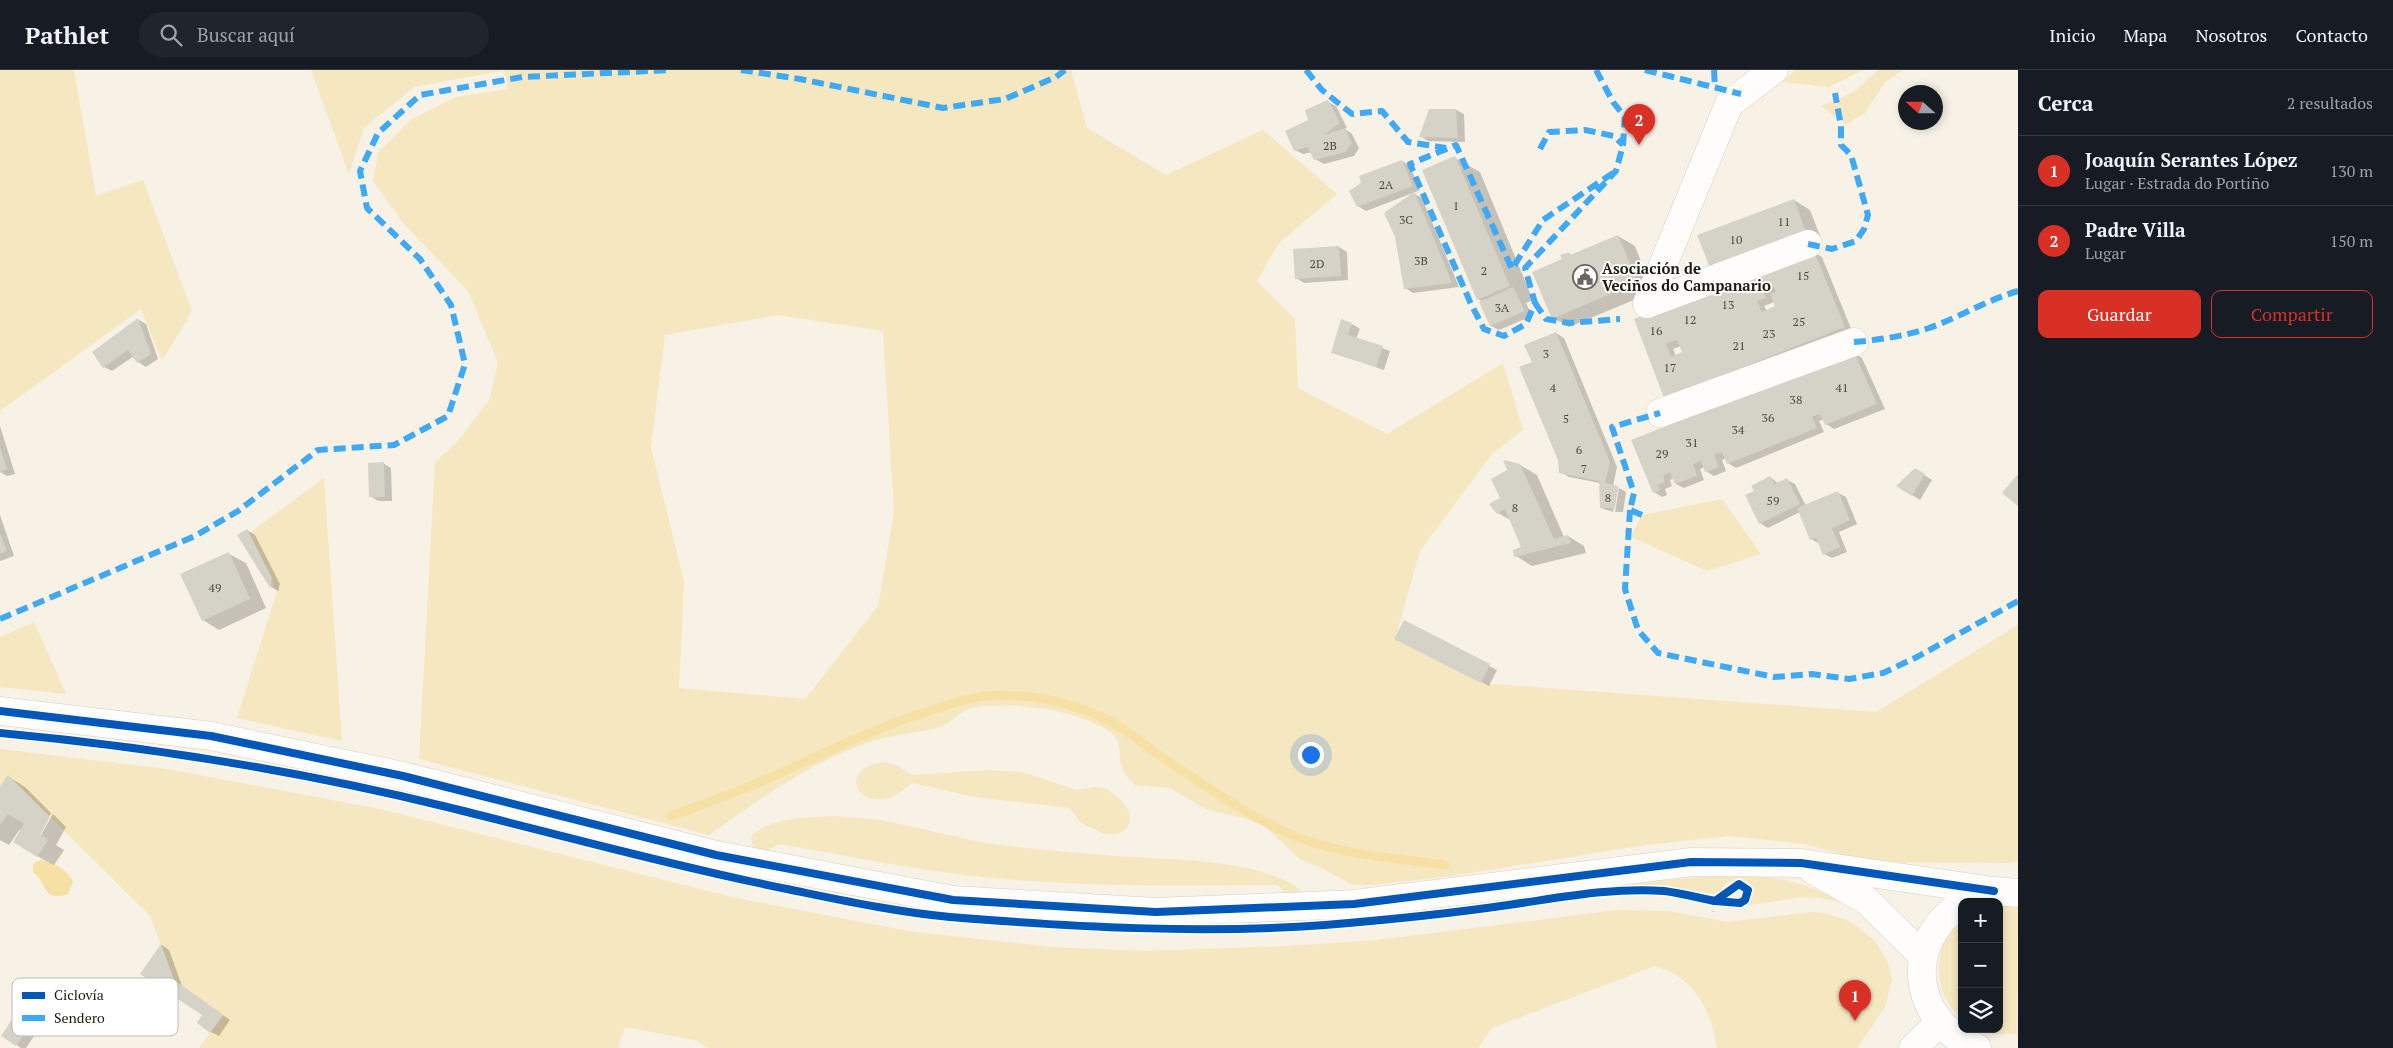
<!DOCTYPE html>
<html lang="es">
<head>
<meta charset="utf-8">
<style>
  :root { --surface:#171b24; --page:#20242c; --text:#f1f3f6; --muted:#9ea1a6; --line:#363941; --accent:#d93025 }
  body { margin:0; font-family:"PT Serif",serif; background:var(--page); color:var(--text) }
  .controls { position:absolute; right:15px; bottom:15px; display:grid; overflow:hidden; border-radius:10px; box-shadow:0 2px 8px #0003 }
  .controls button { width:45px; height:45px; display:grid; place-items:center; padding:0; border:0; border-bottom:1px solid var(--line); background:var(--surface); color:var(--text); font:25px sans-serif }
  .compass { position:absolute; left:1898px; top:15px; width:45px; height:45px; border-radius:50%; background:var(--surface); box-shadow:0 2px 8px #0003; rotate:291deg }
  .you { position:absolute; left:1310px; top:684px; width:18px; height:18px; margin:-12px; border:4px solid #fff; border-radius:50%; background:#1a73e8; box-shadow:0 0 0 8px #1a73e833 }
  .badge { display:grid; place-items:center; width:32px; height:32px; border-radius:50%; background:var(--accent); color:#fff; font-size:16px; font-weight:700 }
  .pin { position:absolute; translate:-50% -41px; filter:drop-shadow(0 1px 2px #0008) }
  .pin::after { content:''; position:absolute; top:26px; width:18px; height:15px; background:inherit; clip-path:polygon(0 0,100% 0,50% 100%) }
  .list { margin:0; padding:0; list-style:none }
  h2 { display:flex; justify-content:space-between; align-items:center; height:65px; margin:0; padding:0 20px; font-size:21px }
  h2 small { font-size:16px; font-weight:400; color:var(--muted) }
  .list li { display:grid; grid-template-columns:32px 1fr auto; gap:15px; align-items:center; box-sizing:border-box; height:70px; padding:0 20px; border-top:1px solid var(--line) }
  .list b { display:block; font-size:19px; white-space:nowrap }
  .list p { margin:0; font-size:16px; white-space:nowrap; color:var(--muted) }
  .list em { font-size:16px; font-style:normal; color:var(--muted) }
  .actions { display:flex; gap:10px; padding:15px 20px }
  .actions a { flex:1; padding:11px 0; border:1px solid var(--accent); border-radius:10px; text-align:center; font-size:18px; color:var(--accent) }
  .actions .main { background:var(--accent); color:#fff }
  .icon { flex:none; width:28px; height:28px; fill:none; stroke:currentColor; stroke-width:2; stroke-linecap:round; stroke-linejoin:round }
  .map { position:relative; flex:none; width:2018px; height:978px; overflow:hidden }
  header { display:flex; align-items:center; gap:30px; box-sizing:border-box; height:70px; padding:0 25px; background:var(--surface); border-bottom:1px solid var(--line) }
  header strong { font-size:24px }
  nav { display:flex; gap:28px; margin-inline-start:auto; font-size:18px }
  .search { width:350px; height:45px; background:var(--page); display:flex; align-items:center; gap:12px; box-sizing:border-box; padding:0 18px; border-radius:28px; color:var(--muted); font-size:19px }
  main { display:flex }
  aside { flex:1; background:var(--surface) }
  .map>svg:first-child { display:block }
  .green { fill:#f5e7c0; fill-rule:evenodd }
  .water { fill:#f7e0a3 }
  .shadow { fill:#0003; fill-rule:evenodd }
  .lines { fill:none; stroke-linecap:round; stroke-linejoin:round }
  .stream { stroke:#f7e0a3; stroke-width:9 }
  .building { fill:#d5d2c8; fill-rule:evenodd }
  .minor-casing { stroke:#d3cfc6; stroke-width:29 }
  .path { stroke:#d2d1cd; stroke-width:3; stroke-dasharray:1 4; stroke-linecap:butt }
  .minor { stroke:#fefdfb; stroke-width:28 }
  .quiet { stroke:#3fa9f5; stroke-width:6; stroke-dasharray:12 6; stroke-linecap:butt }
  .cycleway-casing { stroke:#fff; stroke-width:11 }
  .cycleway { stroke:#0057b8; stroke-width:8 }
  .labels { text-anchor:middle; dominant-baseline:central; stroke-width:4; stroke-linejoin:round; paint-order:stroke }
  .number-label { font-size:12px; fill:#4c4940 }
  .poi-label { font-size:15px; font-weight:bold; fill:#1e1b13; stroke:#fff; text-anchor:start }
  .key { fill:#fff; stroke:#bcbbb8; stroke-width:1 }
  .key-label { font-size:14px; fill:#1e1b13 }
</style>
</head>
<body>
<header>
<strong>Pathlet</strong>
<div class="search"><svg class="icon" aria-label="search" viewBox="0 0 24 24"><circle cx="10" cy="10" r="6"/><path d="M15 15l6 6"/></svg>Buscar aquí</div>
<nav><a>Inicio</a><a>Mapa</a><a>Nosotros</a><a>Contacto</a></nav>
</header>
<main>
<div class="map">
<svg width="2018" height="978" viewBox="0 0 2018 978">
  <rect width="100%" height="100%" fill="#f7f2e5"/>
  <g class="green">
    <polygon points="0,0 74,0 96,126 143,110 192,241 162,291 141,239 0,341"/>
    <polygon points="311,0 501,0 502,1 414,17 364,58 349,104"/>
    <path d="M 504,0 L 1071,0 L 1087,58 L 1166,105 L 1263,60 L 1337,124 L 1279,173 L 1257,211 L 1295,249 L 1298,318 L 1387,364 L 1503,293 L 1523,360 L 1492,384 L 1420,481 L 1395,569 L 1481,613 L 1876,642 L 2018,555 L 2018,791 L 2010,793 L 1869,792 L 1805,774 L 1729,766 L 1645,775 L 1458,805 L 1375,815 L 1352,815 L 1322,798 L 1301,790 L 1264,756 L 1244,748 L 1208,740 L 1170,718 L 1135,715 C 1130,710 1125,705 1122,697 C 1117,685 1124,672 1111,663 C 1079,639 1011,631 972,638 C 960,640 951,654 940,657 C 918,663 894,664 873,671 C 813,690 760,729 709,765 L 419,689 L 435,392 L 457,372 L 489,330 L 498,293 L 468,221 L 404,154 L 373,111 L 378,83 L 410,50 L 456,27 L 509,19 ZM 778,245 L 883,261 L 894,443 L 878,536 L 805,629 L 679,618 L 684,512 L 651,377 L 665,265 Z"/>
    <polygon points="1796,0 1863,0 1829,17 1782,12"/>
    <polygon points="1878,0 1903,0 1885,12 1864,44 1846,54 1821,36 1854,22"/>
    <polygon points="324,408 342,671 237,648 277,521 245,466"/>
    <polygon points="1722,429 1761,484 1707,501 1631,467 1642,445"/>
    <polygon points="34,552 66,624 0,617 0,567"/>
    <path d="M 0,679 L 167,699 L 380,739 L 736,828 L 914,862 L 1053,877 L 1143,881 L 1286,876 L 1377,870 L 1617,840 L 1669,841 L 1728,852 L 1811,842 L 1825,843 L 1851,852 L 1874,870 L 1887,890 L 1892,909 L 1885,937 L 1857,978 L 1716,978 C 1715,953 1701,922 1679,907 C 1672,902 1663,899 1655,896 L 1492,958 L 1478,978 L 709,978 L 694,970 L 625,957 L 618,978 L 199,978 L 223,945 L 174,910 L 150,846 L 9,706 L 0,717 Z"/>
    <path d="M 885,692 L 898,696 L 911,705 L 989,700 L 1023,702 L 1076,720 L 1096,717 L 1107,719 L 1122,731 L 1129,741 L 1130,752 L 1125,760 L 1118,764 L 1104,764 L 1081,753 L 1070,738 L 975,727 L 912,713 C 905,718 897,726 889,728 C 854,737 839,697 885,692 Z"/>
    <path d="M 837,746 C 850,748 865,748 878,750 C 917,756 954,768 993,774 C 1034,779 1076,783 1117,786 C 1167,790 1266,788 1304,823 L 1286,824 L 1278,815 C 1183,816 1088,817 994,808 C 922,802 851,786 780,774 L 766,781 L 753,777 L 751,766 C 773,746 809,748 837,746 Z"/>
    <path d="M 1730,804 C 1776,806 1807,812 1847,834 L 1821,828 L 1802,827 L 1744,836 C 1754,825 1753,804 1734,809 C 1725,812 1722,821 1714,824 L 1668,817 L 1627,816 L 1646,812 Z"/>
    <polygon points="1999,833 2018,835 2017,964 1995,964 1980,959 1999,959"/>
    <path d="M 1962,849 L 1962,948 C 1937,930 1932,889 1949,863 C 1952,858 1958,853 1962,849 Z"/>
  </g>
  <path class="water" d="M 43,790 C 55,794 68,800 73,812 L 68,824 C 42,833 47,812 33,802 L 33,796 L 37,791 Z"/>
  <g class="shadow">
    <polygon points="1328,32 1336,36 1347,58 1345,59 1352,64 1359,78 1354,86 1324,94 1315,89 1312,82 1303,84 1295,80 1309,51"/>
    <polygon points="1456,40 1464,44 1465,72 1428,71 1420,66"/>
    <polygon points="1455,88 1480,102 1533,230 1526,233 1532,246 1499,260 1491,256 1483,232 1478,229"/>
    <polygon points="1402,91 1410,96 1420,120 1413,123 1422,128 1459,217 1413,223 1405,218 1413,123 1366,141 1358,136"/>
    <polygon points="1794,130 1810,140 1822,171 1727,207"/>
    <polygon points="1618,166 1635,176 1653,222 1569,257 1553,248 1568,183 1573,186"/>
    <polygon points="1339,177 1347,182 1348,210 1304,213 1296,208"/>
    <path d="M 1814,182 L 1822,187 L 1852,261 L 1673,332 L 1636,250 ZM 1774,232 L 1776,237 L 1767,241 L 1764,236 ZM 1681,276 L 1683,283 L 1676,286 L 1673,279 Z"/>
    <polygon points="139,250 146,254 158,289 146,297 138,292 134,286 112,301 104,297"/>
    <polygon points="1352,254 1360,259 1356,269 1390,281 1384,300 1332,282"/>
    <polygon points="1556,263 1564,268 1617,397 1613,416 1618,418 1613,442 1601,438 1600,413 1569,407 1561,402 1559,390 1533,293"/>
    <polygon points="1854,283 1862,288 1885,339 1834,359 1826,354 1824,349 1819,351 1824,362 1736,398 1728,393 1726,388 1722,390 1726,401 1714,406 1706,401 1705,397 1700,399 1704,410 1684,418 1676,414 1674,408 1670,410 1672,416 1665,419 1667,425 1662,427 1654,422 1632,371"/>
    <polygon points="0,356 15,404 7,406 0,402"/>
    <polygon points="383,393 391,398 392,431 378,431 370,426"/>
    <polygon points="1520,395 1537,405 1564,467 1568,466 1584,476 1586,483 1532,496 1516,486 1523,478 1512,451 1498,443 1509,400"/>
    <polygon points="1915,399 1932,410 1920,430 1898,416"/>
    <polygon points="1770,407 1779,414 1787,410 1795,414 1806,436 1838,423 1846,427 1857,454 1839,462 1847,482 1832,488 1824,484 1820,474 1811,469 1800,442 1768,458 1760,453 1755,422"/>
    <polygon points="1619,418 1626,422 1623,442 1615,442"/>
    <polygon points="0,445 14,486 0,491"/>
    <polygon points="247,460 255,465 280,514 278,521 271,517 239,465"/>
    <polygon points="229,484 246,493 266,538 219,560 203,550"/>
    <polygon points="1404,573 1489,596 1497,600 1489,616"/>
    <polygon points="9,707 25,717 51,743 38,765 41,765 53,744 66,757 56,775 64,780 54,795 37,786 20,759 9,775 0,770 0,720"/>
    <polygon points="162,875 169,880 182,916 230,950 219,966 211,962 204,945 142,904"/>
    <polygon points="31,939 41,946 35,953 40,957 26,978 21,978 2,965"/>
  </g>
  <g class="lines">
    <path class="stream" d="M 671,746 C 700,735 730,725 758,713 C 815,688 871,659 932,640 C 949,635 967,628 985,626 C 1030,622 1083,634 1122,658 C 1137,668 1151,680 1166,690 C 1204,715 1243,742 1285,762 C 1335,785 1391,787 1445,795"/>
  </g>
  <g class="building">
    <polygon points="1328,30 1340,53 1324,65 1345,58 1352,73 1346,82 1314,90 1307,77 1294,81 1285,61 1308,50 1305,40"/>
    <polygon points="1429,39 1456,39 1458,68 1419,67"/>
    <polygon points="1455,86 1510,216 1477,230 1422,100"/>
    <polygon points="1402,90 1413,116 1357,137 1349,121 1361,113 1359,106"/>
    <polygon points="1414,122 1428,154 1452,213 1404,219 1395,167 1384,143"/>
    <polygon points="1794,129 1806,162 1710,198 1697,165"/>
    <polygon points="1618,165 1638,212 1552,249 1532,202 1562,189 1560,185 1569,182 1570,185"/>
    <polygon points="1339,176 1341,206 1295,209 1293,179"/>
    <path d="M 1814,181 L 1845,257 L 1664,328 L 1634,249 ZM 1773,215 L 1776,222 L 1770,224 L 1775,236 L 1762,242 L 1757,231 L 1766,228 L 1763,219 ZM 1677,270 L 1682,282 L 1671,287 L 1666,274 Z"/>
    <polygon points="1513,217 1525,241 1490,256 1479,232"/>
    <polygon points="138,248 151,284 137,293 128,280 103,298 92,282"/>
    <polygon points="1341,249 1352,253 1348,265 1383,276 1376,297 1331,283"/>
    <polygon points="1556,262 1610,392 1605,413 1618,416 1615,438 1600,438 1599,411 1559,403 1558,390 1519,297 1532,292 1524,275"/>
    <polygon points="1854,282 1877,334 1825,355 1820,344 1812,347 1817,358 1727,394 1722,382 1714,385 1719,397 1705,402 1701,391 1693,394 1697,406 1675,414 1670,402 1663,406 1665,412 1657,415 1660,420 1653,423 1631,370"/>
    <polygon points="0,377 7,399 0,402"/>
    <polygon points="1503,390 1520,394 1554,469 1568,465 1571,473 1514,487 1513,480 1521,477 1505,439 1497,444 1489,434 1500,428 1491,409 1507,400"/>
    <polygon points="384,392 385,427 369,427 368,393"/>
    <polygon points="1915,398 1925,404 1912,426 1896,416"/>
    <polygon points="2018,404 2018,436 2002,423"/>
    <polygon points="1770,406 1774,414 1787,408 1800,434 1759,454 1745,425 1754,421 1751,416"/>
    <polygon points="1838,421 1850,450 1832,458 1840,477 1823,485 1816,468 1810,470 1797,438"/>
    <polygon points="247,459 272,508 270,518 237,465"/>
    <polygon points="0,463 7,481 0,484"/>
    <polygon points="229,482 250,529 202,551 180,504"/>
    <polygon points="1404,550 1490,594 1481,613 1394,569"/>
    <polygon points="8,705 50,747 40,765 48,770 37,787 13,772 24,754 8,744 0,755 0,717"/>
    <polygon points="161,874 174,910 223,945 210,963 197,953 202,945 140,904"/>
    <polygon points="23,933 34,940 28,948 33,951 16,976 1,966"/>
  </g>
  <g class="lines">
    <defs>
      <g id="minor">
        <polyline points="1647,234 1729,34 1774,0"/>
        <polyline points="1647,234 1808,174"/>
        <polyline points="1660,343 1854,272"/>
        <polyline points="0,641 211,666 403,706 716,785 953,830 1156,842 1354,834 1691,792 1801,793 1994,821"/>
        <polyline points="1813,800 1866,830 1923,886"/>
        <polyline points="1975,826 1994,821 2018,823"/>
        <path d="M 1962,833 C 1902,873 1911,951 1977,978"/>
        <polyline points="1913,978 1939,953"/>
      </g>
    </defs>
    <use href="#minor" class="minor-casing"/>
    <polyline class="path" points="1713,842 1715,831"/>
    <use href="#minor" class="minor"/>
    <g class="quiet">
      <polyline points="741,0 800,9 943,38 1005,29 1056,7 1065,0"/>
      <polyline points="1306,0 1322,20 1352,44 1382,41 1408,72 1446,78"/>
      <polyline points="1596,0 1613,32 1625,47 1623,75 1616,101 1525,198 1535,233 1526,254 1504,266 1484,259 1471,234 1410,94 1456,75 1512,199 1543,150 1616,101"/>
      <polyline points="1645,0 1741,24"/>
      <polyline points="1714,0 1715,17"/>
      <polyline points="1540,79 1549,62 1585,60 1614,66 1623,75"/>
      <polyline points="1808,174 1832,179 1856,171 1864,159 1868,145 1851,85 1841,75 1841,56 1835,23"/>
      <polyline points="1535,233 1546,249 1569,253 1620,249"/>
      <path d="M 1854,272 C 1879,270 1905,266 1929,258 C 1960,247 1987,230 2018,221"/>
      <polyline points="1630,440 1625,519 1638,560 1658,583 1774,607 1812,604 1849,609 1883,603 1917,587 2018,531"/>
      <polyline points="1642,445 1630,440 1634,423 1612,357 1660,343"/>
      <polyline points="0,549 195,466 238,441 318,380 394,375 448,346 465,294 451,235 420,189 367,138 360,101 378,63 420,25 522,7 671,0"/>
    </g>
    <defs>
      <g id="cycleway">
        <polyline points="0,641 211,666 403,706 716,785 953,830 1156,842 1354,834 1691,792 1801,793 1994,821"/>
        <path d="M 0,663 C 151,677 300,701 447,737 C 561,765 673,796 787,819 C 841,830 895,842 950,847 C 1075,857 1200,864 1325,855 C 1386,850 1447,844 1508,835 C 1558,828 1613,817 1664,821 C 1681,823 1699,828 1715,831"/>
        <polygon points="1739,814 1748,820 1745,830 1740,833 1715,831"/>
      </g>
    </defs>
    <use href="#cycleway" class="cycleway-casing"/>
    <use href="#cycleway" class="cycleway"/>
  </g>
  <defs>
    <symbol id="civic-ring" viewBox="-11 -11 22 22"><circle r="9.5" fill="#fff" stroke="#6a665c" stroke-width="1.5"/><path d="M-.6-6.5H3V-4.5H.6V-3L4-1V1h2V6H-6V1h2V-1L-.6-3ZM-1.2 2.5V6h2.4V2.5Z" fill="#6a665c"/></symbol>
  </defs>
  <g fill-rule="evenodd">
    <use href="#civic-ring" x="1571" y="193" width="28" height="28"/>
  </g>
  <g class="labels">
    <g class="number-label">
      <text x="1330" y="75">2B</text>
      <text x="1386" y="114">2A</text>
      <text x="1456" y="135">1</text>
      <text x="1406" y="149">3C</text>
      <text x="1784" y="151">11</text>
      <text x="1736" y="169">10</text>
      <text x="1421" y="190">3B</text>
      <text x="1317" y="193">2D</text>
      <text x="1484" y="200">2</text>
      <text x="1803" y="205">15</text>
      <text x="1728" y="234">13</text>
      <text x="1502" y="237">3A</text>
      <text x="1690" y="249">12</text>
      <text x="1799" y="251">25</text>
      <text x="1656" y="260">16</text>
      <text x="1769" y="263">23</text>
      <text x="1739" y="275">21</text>
      <text x="1546" y="283">3</text>
      <text x="1670" y="297">17</text>
      <text x="1553" y="317">4</text>
      <text x="1842" y="317">41</text>
      <text x="1796" y="329">38</text>
      <text x="1768" y="347">36</text>
      <text x="1566" y="348">5</text>
      <text x="1738" y="359">34</text>
      <text x="1692" y="372">31</text>
      <text x="1579" y="379">6</text>
      <text x="1662" y="383">29</text>
      <text x="1584" y="398">7</text>
      <text x="1608" y="427">8</text>
      <text x="1773" y="430">59</text>
      <text x="1515" y="437">8</text>
      <text x="215" y="517">49</text>
    </g>
    <g class="poi-label">
      <text x="1602" y="198">Asociación de<tspan x="1602" dy="17">Veciños do Campanario</tspan></text>
    </g>
  </g>
  <rect x="12" y="908" width="166" height="58" rx="8" class="key"/>
  <rect x="22" y="922" width="23" height="7" fill="#0057b8"/>
  <rect x="22" y="945" width="23" height="6" fill="#3fa9f5"/>
  <g class="key-label">
    <text x="54" y="930">Ciclovía</text>
    <text x="54" y="953">Sendero</text>
  </g>
</svg>
<div class="controls">
<button>+</button>
<button>−</button>
<button><svg class="icon" aria-label="layers" viewBox="0 0 24 24"><path d="M12 4l9 5-9 5-9-5zM3 14l9 5 9-5"/></svg></button>
</div>
<svg class="compass" viewBox="-18 -18 36 36"><path d="M0-13l5 13h-10z" fill="#e53935"/><path d="M0 13l5-13h-10z" fill="#9ea1a6"/></svg>
<div class="you"></div>
<div class="pin badge" style="left:1855px;top:951px">1</div>
<div class="pin badge" style="left:1639px;top:75px">2</div>
</div>
<aside>
<h2>Cerca<small>2 resultados</small></h2>
<ul class="list">
<li><span class="badge">1</span><div><b>Joaquín Serantes López</b><p>Lugar · Estrada do Portiño</p></div><em>130 m</em></li>
<li><span class="badge">2</span><div><b>Padre Villa</b><p>Lugar</p></div><em>150 m</em></li>
</ul>
<div class="actions"><a class="main">Guardar</a><a>Compartir</a></div>
</aside>
</main>
</body>
</html>
